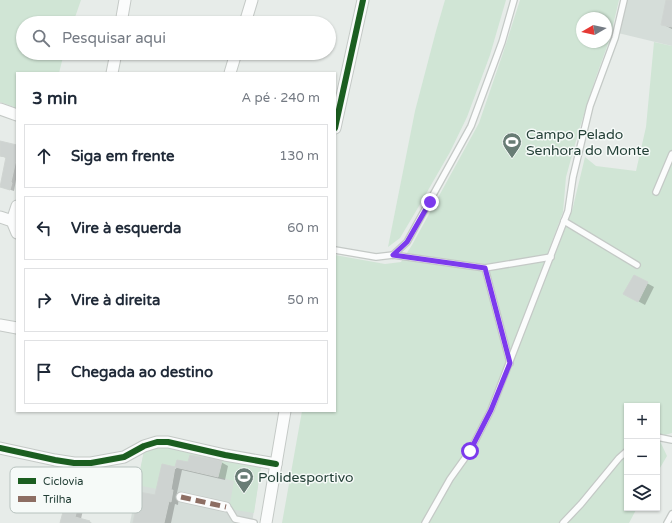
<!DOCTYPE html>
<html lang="pt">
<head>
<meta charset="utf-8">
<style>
  :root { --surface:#fff; --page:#f2f2f3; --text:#1f2937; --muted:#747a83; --line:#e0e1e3 }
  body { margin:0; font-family:"Varela Round",sans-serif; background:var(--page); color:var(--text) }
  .controls { position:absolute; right:12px; bottom:12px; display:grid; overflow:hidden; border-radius:0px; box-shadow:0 1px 3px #0004 }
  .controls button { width:36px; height:36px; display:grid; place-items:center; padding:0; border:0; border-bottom:1px solid var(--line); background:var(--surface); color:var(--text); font:20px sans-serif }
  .compass { position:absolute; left:576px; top:12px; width:36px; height:36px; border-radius:50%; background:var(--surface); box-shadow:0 1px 3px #0004; rotate:261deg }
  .stop { position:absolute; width:12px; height:12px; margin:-9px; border:3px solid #7c3aed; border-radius:50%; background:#fff }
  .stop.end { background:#7c3aed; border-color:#fff; box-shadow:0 1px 4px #0008 }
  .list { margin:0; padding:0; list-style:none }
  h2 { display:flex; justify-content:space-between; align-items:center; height:52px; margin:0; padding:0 16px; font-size:17px }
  h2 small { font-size:13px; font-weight:400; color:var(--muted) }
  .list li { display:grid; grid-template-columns:26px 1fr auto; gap:12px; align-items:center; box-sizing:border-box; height:64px; margin:0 8px 8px; padding:0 8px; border:1px solid var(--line); border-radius:0px }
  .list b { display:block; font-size:15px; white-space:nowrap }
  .list em { font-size:13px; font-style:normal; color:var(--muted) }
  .icon { flex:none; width:22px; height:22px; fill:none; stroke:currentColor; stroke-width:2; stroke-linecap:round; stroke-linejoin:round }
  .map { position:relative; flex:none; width:672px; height:523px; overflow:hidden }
  .search { position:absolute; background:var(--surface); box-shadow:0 1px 3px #0004; left:16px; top:16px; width:320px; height:44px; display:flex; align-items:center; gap:10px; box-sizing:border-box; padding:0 14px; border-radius:22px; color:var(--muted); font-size:15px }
  .panel { position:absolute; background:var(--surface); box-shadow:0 1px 3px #0004; left:16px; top:72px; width:320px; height:340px; border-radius:0px }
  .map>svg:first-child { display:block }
  .built { fill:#d5ddd9 }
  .green { fill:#d0e5d5; fill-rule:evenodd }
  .shadow { fill:#0003 }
  .building { fill:#ced3d1; stroke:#d0d5d2 }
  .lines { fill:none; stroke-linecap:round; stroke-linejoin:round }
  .service-casing { stroke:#c4c9c6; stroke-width:8 }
  .pedestrian-casing { stroke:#c4c9c6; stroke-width:11 }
  .minor-casing { stroke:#c4c9c6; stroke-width:13 }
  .service { stroke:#fbfcfc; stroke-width:5.5 }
  .pedestrian { stroke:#fbfcfc; stroke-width:9 }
  .minor { stroke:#fbfcfc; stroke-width:11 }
  .quiet { stroke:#8d6e63; stroke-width:5; stroke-dasharray:10 5; stroke-linecap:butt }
  .cycleway-casing { stroke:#f6faf8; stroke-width:8 }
  .cycleway { stroke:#1b5e20; stroke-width:6 }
  .route { stroke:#7c3aed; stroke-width:5 }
  .labels { text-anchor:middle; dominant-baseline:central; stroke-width:3; stroke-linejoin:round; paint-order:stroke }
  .poi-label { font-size:14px; fill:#244037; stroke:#f6faf8; text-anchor:start }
  .key { fill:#f6faf8; stroke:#b7c2be; stroke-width:1 }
  .key-label { font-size:11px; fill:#244037 }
</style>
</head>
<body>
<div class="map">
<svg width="672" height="523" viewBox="0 0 672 523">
  <rect width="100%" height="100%" fill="#e7ece9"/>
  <g class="built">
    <polygon points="626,0 672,0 672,46 618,33"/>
    <polygon points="167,445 261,466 252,523 130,523 144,451"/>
  </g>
  <g class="green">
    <polygon points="0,0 81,0 73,23 23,23 23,53 64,53 59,73 17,73 17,108 0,102"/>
    <polygon points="445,0 506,0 490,55 467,117 450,152 419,206 400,238 388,247 415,111 436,31"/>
    <path d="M 520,0 L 619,0 L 610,38 L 595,80 L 579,130 L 566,177 L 563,212 L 512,348 L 521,341 L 572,211 L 585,157 L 596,166 L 636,171 L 646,127 L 654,42 L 672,46 L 672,433 L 658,437 L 667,456 L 657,473 L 657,406 L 627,406 L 627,508 L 637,508 L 629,523 L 282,523 L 302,411 L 335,411 L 335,255 L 385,264 L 401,262 L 412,245 L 479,123 L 503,53 ZM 582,18 L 606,18 L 606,42 L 582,42 Z"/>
    <polygon points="167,445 261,466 254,513 229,509 234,481 218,477 222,459 202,455 201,457 190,455 188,462 177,460 175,467 162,465 157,489 137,485 144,451"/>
  </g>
  <g class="shadow">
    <polygon points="667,0 672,0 672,29 662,24"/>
    <polygon points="0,142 17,146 17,174 14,191 1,187 7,158 0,156"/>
    <polygon points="634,276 654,287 645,305 625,294"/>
    <polygon points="178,461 189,463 221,462 228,466 225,480 182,470 177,493 179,495 178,505 175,504 171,523 134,523 156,496 162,466 176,469"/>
    <polygon points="72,479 93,484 98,487 94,503 85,501 81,519 92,523 61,523 64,513 39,506 33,502 71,484"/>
  </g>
  <g class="building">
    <polygon points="666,0 672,0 672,27 661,25"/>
    <polygon points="0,141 17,145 17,156 11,182 12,183 10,190 0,187 6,157 0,156"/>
    <polygon points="634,275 648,282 638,302 623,294"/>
    <polygon points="190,455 222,461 218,477 175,467 177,460 188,462"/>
    <polygon points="162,464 175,467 171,490 173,490 171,502 169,501 164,523 133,523 139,492 155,495"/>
    <polygon points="40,474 70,482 71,477 93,483 89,501 80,499 75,517 90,521 89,523 60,523 63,512 32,503"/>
  </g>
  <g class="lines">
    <defs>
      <g id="service">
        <polyline points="656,192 672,154"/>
        <polyline points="564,221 637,265"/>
        <polyline points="335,250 376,257 393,255 485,268"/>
        <polyline points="393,255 407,242 471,126 502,42 514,0"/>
        <polyline points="510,363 485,268 551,257"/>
        <polyline points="657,437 672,440"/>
        <polyline points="226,507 229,509 235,519 254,523"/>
        <polyline points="425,523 450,479 470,451 491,410 568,211 573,177 590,106 615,38 624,0"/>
        <polyline points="563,523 581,504 619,458 627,451"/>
        <polyline points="667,523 672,514"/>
      </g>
      <polyline id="pedestrian" points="181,497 226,507"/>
      <g id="minor">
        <polyline points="121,23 125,0"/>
        <polyline points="245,23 252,0"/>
        <polyline points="112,73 116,53"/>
        <polyline points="230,73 236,53"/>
        <polyline points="0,109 17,115"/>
        <polyline points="335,128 363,0"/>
        <polyline points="0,217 12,221 17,233"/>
        <polyline points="12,221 17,206"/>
        <polyline points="0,325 17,328"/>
        <polyline points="0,448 55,460 74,463 91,463 124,457 144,446 157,442 168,442 225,455 276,464"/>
        <polyline points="266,523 285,411"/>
      </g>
    </defs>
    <use href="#service" class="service-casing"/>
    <use href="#pedestrian" class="pedestrian-casing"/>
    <use href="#minor" class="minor-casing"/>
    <use href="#service" class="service"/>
    <use href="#pedestrian" class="pedestrian"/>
    <use href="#minor" class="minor"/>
    <polyline class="quiet" points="181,497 226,507"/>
    <defs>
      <g id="cycleway">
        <polyline points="335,128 363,0"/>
        <polyline points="0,448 55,460 74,463 91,463 124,457 144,446 157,442 168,442 225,455 276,464"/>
      </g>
    </defs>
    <use href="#cycleway" class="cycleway-casing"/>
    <use href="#cycleway" class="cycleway"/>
  </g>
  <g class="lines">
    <polyline class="route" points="430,202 407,242 393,255 485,268 510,363 491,410 470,451"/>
  </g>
  <defs>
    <symbol id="stadium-pin" viewBox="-11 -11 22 30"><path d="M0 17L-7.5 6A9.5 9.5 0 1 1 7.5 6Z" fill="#687c75" stroke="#f6faf8"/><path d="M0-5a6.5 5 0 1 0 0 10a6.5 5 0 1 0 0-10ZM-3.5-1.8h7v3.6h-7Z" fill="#fff"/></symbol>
  </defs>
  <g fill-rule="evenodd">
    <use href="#stadium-pin" x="501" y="131" width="22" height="30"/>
    <use href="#stadium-pin" x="233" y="466" width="22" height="30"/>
  </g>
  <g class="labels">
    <g class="poi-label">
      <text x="526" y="134">Campo Pelado<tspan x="526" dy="16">Senhora do Monte</tspan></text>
      <text x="258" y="477">Polidesportivo</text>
    </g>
  </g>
  <rect x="10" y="467" width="132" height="46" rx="6" class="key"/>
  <rect x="18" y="478" width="18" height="6" fill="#1b5e20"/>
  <rect x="18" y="496" width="18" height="6" fill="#8d6e63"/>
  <g class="key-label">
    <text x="43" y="485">Ciclovia</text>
    <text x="43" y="503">Trilha</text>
  </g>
</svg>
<div class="controls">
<button>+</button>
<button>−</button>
<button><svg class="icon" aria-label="layers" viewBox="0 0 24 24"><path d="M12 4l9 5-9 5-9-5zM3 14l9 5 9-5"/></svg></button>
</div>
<svg class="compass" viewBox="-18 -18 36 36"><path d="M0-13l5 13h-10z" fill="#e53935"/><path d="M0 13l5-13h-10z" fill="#747a83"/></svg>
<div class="stop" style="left:470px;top:451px"></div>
<div class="stop end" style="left:430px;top:202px"></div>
<div class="search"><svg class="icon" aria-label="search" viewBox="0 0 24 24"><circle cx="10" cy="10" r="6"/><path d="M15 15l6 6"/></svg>Pesquisar aqui</div>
<section class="panel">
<h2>3 min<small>A pé · 240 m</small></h2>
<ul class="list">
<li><svg class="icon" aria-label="ahead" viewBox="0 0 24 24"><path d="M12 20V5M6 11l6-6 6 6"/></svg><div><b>Siga em frente</b></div><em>130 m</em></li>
<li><svg class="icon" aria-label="left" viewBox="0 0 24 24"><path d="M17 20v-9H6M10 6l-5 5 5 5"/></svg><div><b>Vire à esquerda</b></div><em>60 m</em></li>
<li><svg class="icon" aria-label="right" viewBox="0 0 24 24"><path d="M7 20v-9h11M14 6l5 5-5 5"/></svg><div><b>Vire à direita</b></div><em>50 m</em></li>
<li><svg class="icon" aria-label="arrive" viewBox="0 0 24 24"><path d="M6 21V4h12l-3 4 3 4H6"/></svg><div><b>Chegada ao destino</b></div></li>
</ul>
</section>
</div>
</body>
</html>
